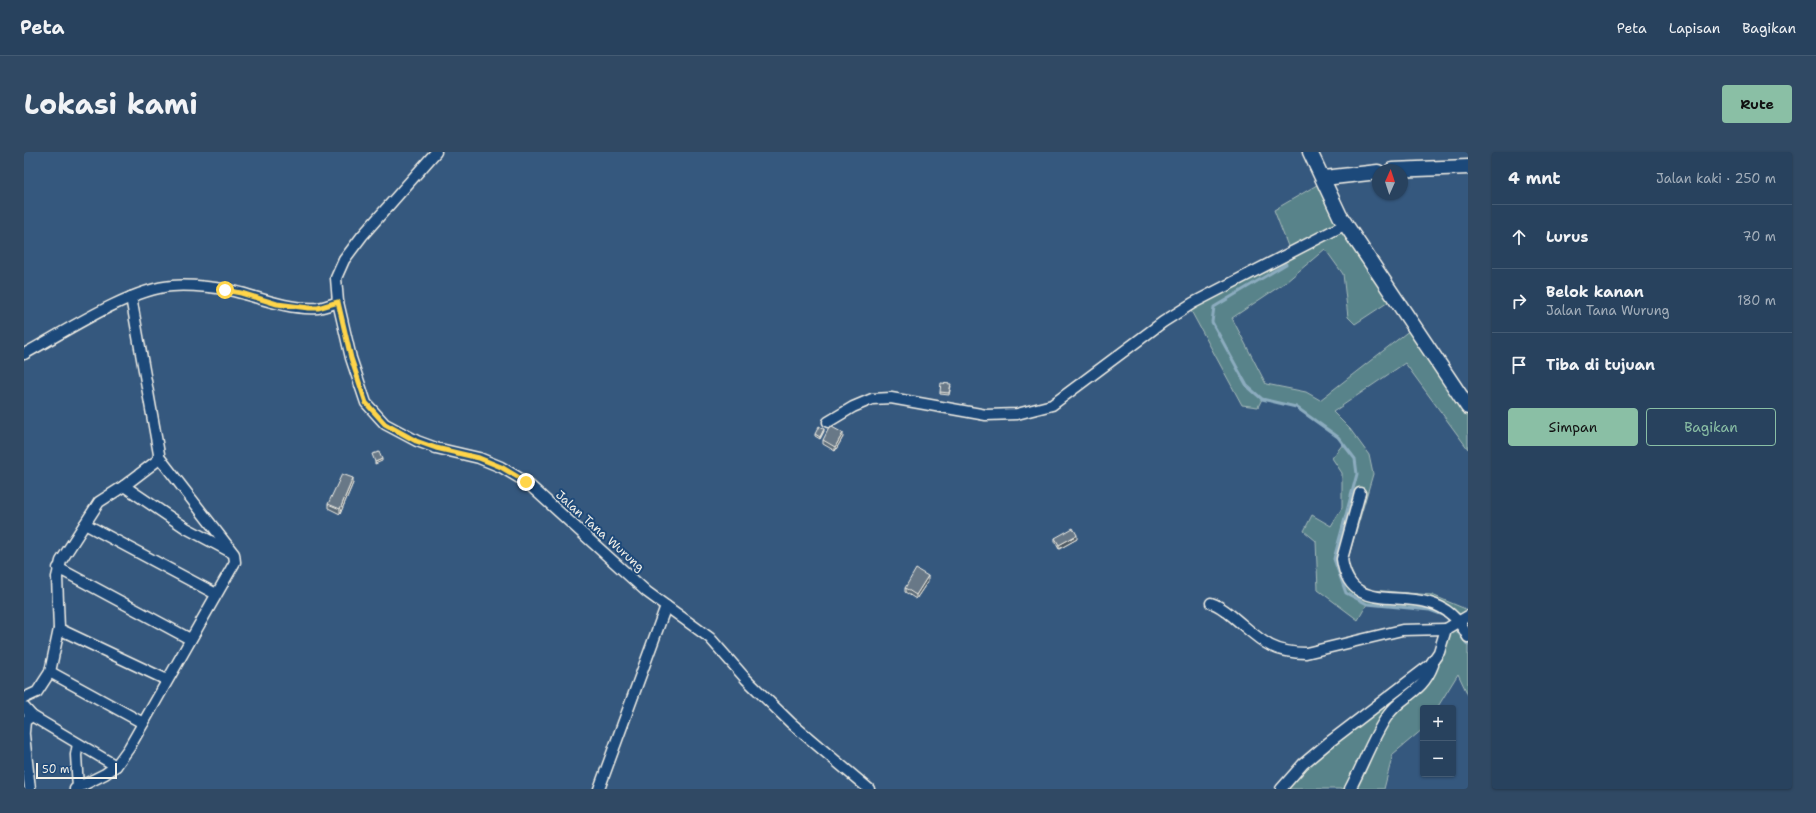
<!DOCTYPE html>
<html lang="id">
<head>
<meta charset="utf-8">
<style>
  :root { --surface:#28425e; --page:#304964; --text:#f1f3f6; --muted:#a5b0bc; --line:#445b73; --accent:#8abfa5 }
  body { margin:0; font-family:"Shantell Sans",sans-serif; background:var(--page); color:var(--text) }
  .controls { position:absolute; right:12px; bottom:12px; display:grid; overflow:hidden; border-radius:4px; box-shadow:0 1px 3px #0004 }
  .controls button { width:36px; height:36px; display:grid; place-items:center; padding:0; border:0; border-bottom:1px solid var(--line); background:var(--surface); color:var(--text); font:20px sans-serif }
  .compass { position:absolute; left:1348px; top:12px; width:36px; height:36px; border-radius:50%; background:var(--surface); box-shadow:0 1px 3px #0004; rotate:3deg }
  .scale { position:absolute; left:12px; bottom:10px; width:81px; box-sizing:border-box; padding-left:4px; border:2px solid #f4f1e8; border-top:0; font-size:11px; line-height:14px; white-space:nowrap; color:#f4f1e8; -webkit-text-stroke:3px #1f4a7a; paint-order:stroke }
  .stop { position:absolute; width:12px; height:12px; margin:-9px; border:3px solid #ffd54a; border-radius:50%; background:#fff }
  .stop.end { background:#ffd54a; border-color:#fff; box-shadow:0 1px 4px #0008 }
  .list { margin:0; padding:0; list-style:none }
  h2 { display:flex; justify-content:space-between; align-items:center; height:52px; margin:0; padding:0 16px; font-size:17px }
  h2 small { font-size:13px; font-weight:400; color:var(--muted) }
  .list li { display:grid; grid-template-columns:26px 1fr auto; gap:12px; align-items:center; box-sizing:border-box; height:64px; padding:0 16px; border-top:1px solid var(--line) }
  .list b { display:block; font-size:15px; white-space:nowrap }
  .list p { margin:0; font-size:13px; white-space:nowrap; color:var(--muted) }
  .list em { font-size:13px; font-style:normal; color:var(--muted) }
  .actions { display:flex; gap:8px; padding:12px 16px }
  .actions a { flex:1; padding:9px 0; border:1px solid var(--accent); border-radius:4px; text-align:center; font-size:14px; color:var(--accent) }
  .actions .main { background:var(--accent); color:#111 }
  .icon { flex:none; width:22px; height:22px; fill:none; stroke:currentColor; stroke-width:2; stroke-linecap:round; stroke-linejoin:round }
  .map { position:relative; flex:none; width:1444px; height:637px; overflow:hidden; border-radius:4px }
  header { display:flex; align-items:center; gap:24px; box-sizing:border-box; height:56px; padding:0 20px; background:var(--surface); border-bottom:1px solid var(--line) }
  header strong { font-size:19px }
  nav { display:flex; gap:22px; margin-inline-start:auto; font-size:14px }
  .intro { display:flex; align-items:center; justify-content:space-between; box-sizing:border-box; height:96px; padding:0 24px }
  h1 { margin:0; font-size:28px }
  .button { padding:10px 18px; border-radius:4px; background:var(--accent); color:#111; font-size:14px; font-weight:700 }
  main { display:flex; gap:24px; padding:0 24px }
  aside { flex:1; background:var(--surface); border-radius:4px; box-shadow:0 1px 3px #0004 }
  .map>svg:first-child { display:block }
  .green { fill:#58838a; stroke:#a6bab9 }
  .lines { fill:none; stroke-linecap:round; stroke-linejoin:round }
  .stream { stroke:#8cacbf; stroke-width:3 }
  .street-casing { stroke:#f4f1e8; stroke-width:13 }
  .secondary-casing { stroke:#f4f1e8; stroke-width:17 }
  .street { stroke:#1f4a7a; stroke-width:10 }
  .secondary { stroke:#1f4a7a; stroke-width:14 }
  .wall { fill:#596774; stroke:#f4f1e8 }
  .shaded-wall { fill:#48545e; stroke:#f4f1e8 }
  .building { fill:#677887; stroke:#f4f1e8 }
  .route { stroke:#ffd54a; stroke-width:5 }
  .labels { text-anchor:middle; dominant-baseline:central; stroke-width:4; stroke-linejoin:round; paint-order:stroke }
  .street-label { font-size:12px; fill:#f4f1e8; stroke:#1f4a7a }
</style>
</head>
<body>
<header>
<strong>Peta</strong>
<nav><a>Peta</a><a>Lapisan</a><a>Bagikan</a></nav>
</header>
<div class="intro"><h1>Lokasi kami</h1><a class="button">Rute</a></div>
<main>
<div class="map">
<svg width="1444" height="637" viewBox="0 0 1444 637">
  <rect width="100%" height="100%" fill="#35587e"/>
  <filter id="ink" filterUnits="userSpaceOnUse"><feTurbulence type="fractalNoise" baseFrequency=".025" numOctaves="2"/><feDisplacementMap in="SourceGraphic" scale="8" xChannelSelector="R" yChannelSelector="G"/><feConvolveMatrix kernelMatrix="1 2 1 2 8 2 1 2 1" color-interpolation-filters="sRGB"/></filter>
  <g filter="url(#ink)">
    <polygon class="green" points="1298,30 1372,145 1331,172 1324,165 1319,122 1301,97 1262,130 1208,166 1242,232 1282,240 1296,248 1391,174 1444,253 1444,297 1381,211 1309,260 1326,277 1345,303 1349,322 1324,407 1326,416 1333,431 1348,438 1408,443 1444,458 1444,480 1429,474 1444,493 1444,543 1434,522 1413,556 1399,556 1399,577 1369,602 1360,637 1255,637 1410,510 1428,473 1422,464 1406,458 1343,452 1334,468 1294,438 1292,389 1280,379 1288,363 1307,374 1318,356 1318,321 1308,306 1319,292 1314,285 1272,255 1238,247 1234,255 1218,253 1166,157 1267,102 1250,58"/>
    <g class="lines">
      <polyline class="stream" points="1262,112 1190,155 1188,170 1223,234 1238,247 1272,255 1314,285 1331,307 1333,322 1310,407 1322,441 1343,452 1406,458 1422,464 1444,493"/>
      <defs>
        <g id="street">
          <polyline points="314,150 327,206 342,251 361,272 393,289 412,296 455,306 477,315 502,330 623,440 686,486 722,527 767,571 845,637"/>
          <path d="M 0,202 C 39,181 105,137 148,134 C 164,132 201,136 217,141 C 241,148 268,158 294,156 C 301,155 308,152 314,150 L 312,126 L 320,108 L 338,84 L 412,0"/>
          <polyline points="804,270 829,255 848,247 867,246 962,263 993,262 1028,253 1139,170 1169,151 1322,72"/>
          <polyline points="100,334 162,376 207,400"/>
          <path d="M 1336,341 L 1318,407 C 1325,459 1369,440 1406,451 C 1424,456 1436,469 1444,485"/>
          <polyline points="61,372 192,442"/>
          <polyline points="34,416 166,487"/>
          <path d="M 1187,451 C 1195,453 1202,459 1208,464 C 1235,486 1245,501 1282,501 L 1378,478 L 1422,477"/>
          <polyline points="35,477 143,528"/>
          <polyline points="26,520 119,571"/>
          <polyline points="0,546 13,540 26,520 35,477 33,425 37,409 75,350 100,334 134,308 135,302 107,145"/>
          <polyline points="0,555 8,564 92,614"/>
          <polyline points="0,580 1,569 8,564"/>
          <polyline points="0,583 6,637"/>
          <polyline points="54,636 52,603 54,592"/>
          <polyline points="51,637 81,622 92,614 105,596 211,410 210,402 135,305"/>
          <polyline points="575,637 642,454"/>
          <polyline points="1257,637 1279,612 1304,591 1406,513 1415,500 1422,477 1444,464"/>
          <path d="M 1326,637 C 1338,615 1350,582 1364,563 C 1379,542 1398,542 1409,513"/>
        </g>
        <g id="secondary">
          <polyline points="1286,0 1316,64 1444,255"/>
          <polyline points="1368,18 1444,15"/>
          <polyline points="1300,26 1354,20"/>
        </g>
      </defs>
      <use href="#street" class="street-casing"/>
      <use href="#secondary" class="secondary-casing"/>
      <use href="#street" class="street"/>
      <use href="#secondary" class="secondary"/>
    </g>
    <g class="wall">
      <polygon points="927,234 925,243 916,242 916,240"/>
      <polygon points="800,279 796,287 791,284 791,282"/>
      <polygon points="819,285 811,299 799,292 799,288"/>
      <polygon points="329,331 316,362 304,356 304,352"/>
      <polygon points="1031,386 1053,387 1035,397 1031,390"/>
      <polygon points="904,429 892,447 881,440 881,436"/>
    </g>
    <g class="shaded-wall">
      <polygon points="800,277 800,279 796,287 796,285"/>
      <polygon points="819,281 819,285 811,299 811,295"/>
      <polygon points="358,307 358,309 351,312 351,310"/>
      <polygon points="329,326 329,331 316,362 316,357"/>
      <polygon points="1053,383 1053,387 1035,397 1035,393"/>
      <polygon points="904,424 904,429 892,447 892,443"/>
    </g>
    <g class="building">
      <polygon points="917,231 927,232 925,241 916,240"/>
      <polygon points="795,274 800,277 796,285 791,282"/>
      <polygon points="806,274 819,281 811,295 799,288"/>
      <polygon points="355,300 358,307 351,310 348,302"/>
      <polygon points="318,322 329,326 316,357 304,352"/>
      <polygon points="1049,376 1053,383 1035,393 1031,386"/>
      <polygon points="892,417 904,424 892,443 881,436"/>
    </g>
  </g>
  <g class="lines" filter="url(#ink)">
    <polyline class="route" points="201,138 217,141 253,152 285,156 294,156 314,150 327,206 342,251 361,272 392,289 412,296 455,306 477,315 502,330"/>
  </g>
  <g class="labels">
    <g class="street-label">
      <text transform="translate(576 379) rotate(42)">Jalan Tana Wurung</text>
    </g>
  </g>
</svg>
<div class="controls">
<button>+</button>
<button>−</button>
</div>
<svg class="compass" viewBox="-18 -18 36 36"><path d="M0-13l5 13h-10z" fill="#e53935"/><path d="M0 13l5-13h-10z" fill="#a5b0bc"/></svg>
<div class="scale">50 m</div>
<div class="stop" style="left:201px;top:138px"></div>
<div class="stop end" style="left:502px;top:330px"></div>
</div>
<aside>
<h2>4 mnt<small>Jalan kaki · 250 m</small></h2>
<ul class="list">
<li><svg class="icon" aria-label="ahead" viewBox="0 0 24 24"><path d="M12 20V5M6 11l6-6 6 6"/></svg><div><b>Lurus</b></div><em>70 m</em></li>
<li><svg class="icon" aria-label="right" viewBox="0 0 24 24"><path d="M7 20v-9h11M14 6l5 5-5 5"/></svg><div><b>Belok kanan</b><p>Jalan Tana Wurung</p></div><em>180 m</em></li>
<li><svg class="icon" aria-label="arrive" viewBox="0 0 24 24"><path d="M6 21V4h12l-3 4 3 4H6"/></svg><div><b>Tiba di tujuan</b></div></li>
</ul>
<div class="actions"><a class="main">Simpan</a><a>Bagikan</a></div>
</aside>
</main>
</body>
</html>
